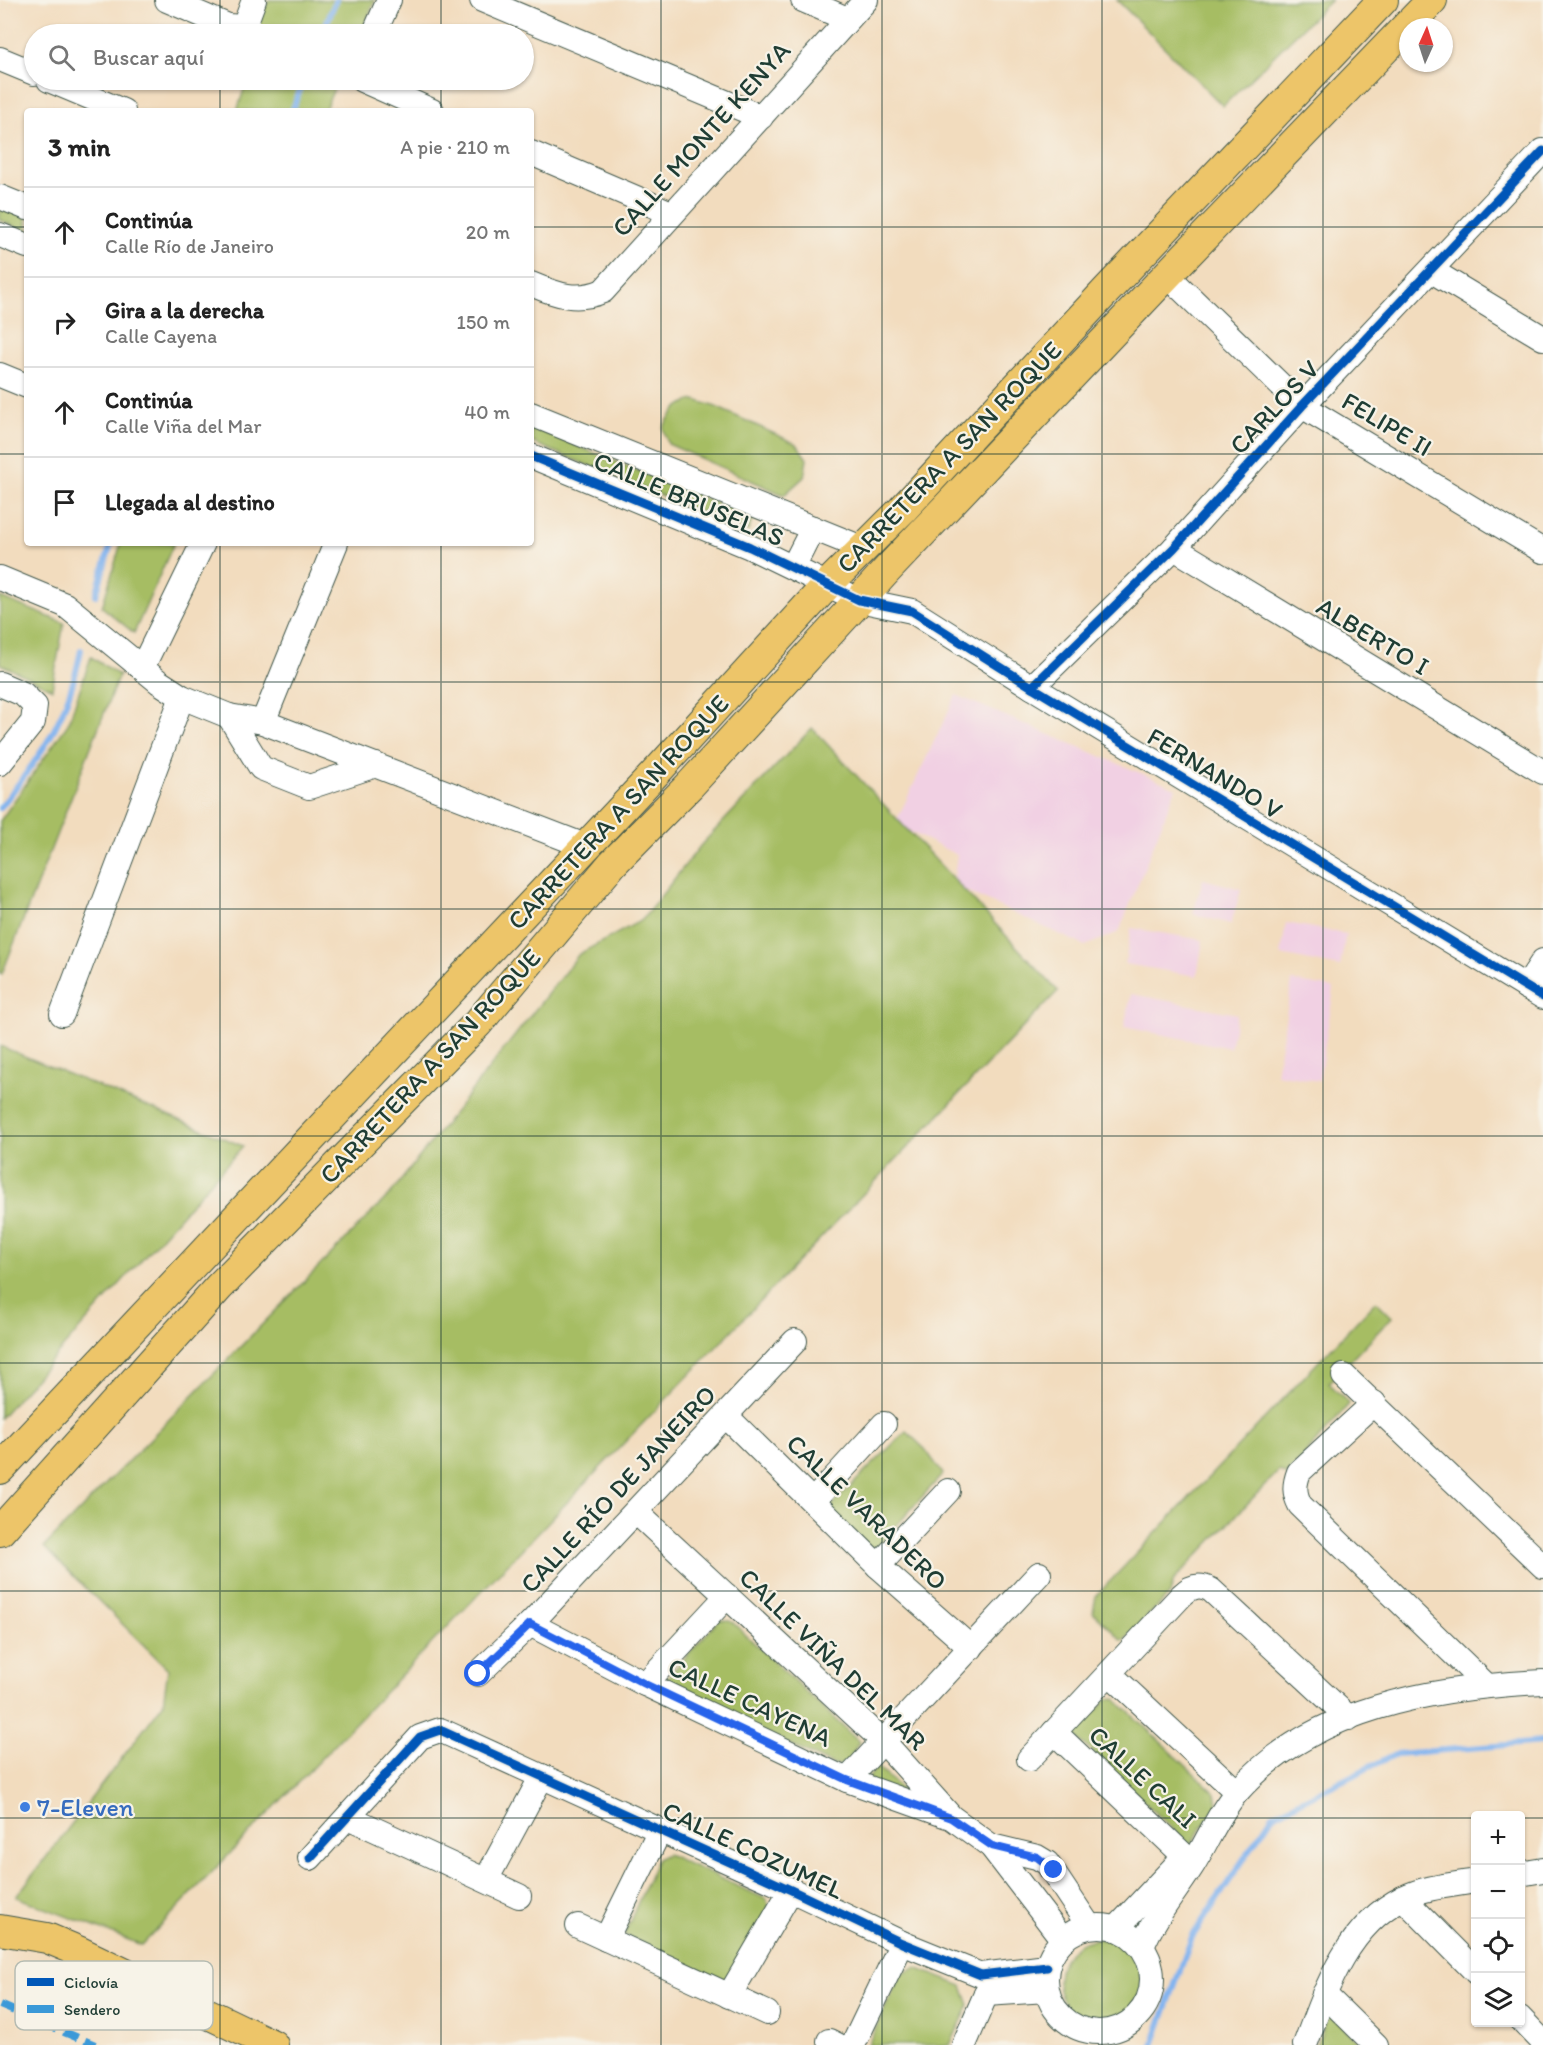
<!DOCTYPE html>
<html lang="es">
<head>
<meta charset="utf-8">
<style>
  :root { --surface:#fff; --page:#f6f6f6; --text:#222; --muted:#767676; --line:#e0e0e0 }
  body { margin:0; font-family:Itim,sans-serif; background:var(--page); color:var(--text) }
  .controls { position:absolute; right:18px; bottom:18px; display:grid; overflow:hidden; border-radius:6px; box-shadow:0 2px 4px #0004 }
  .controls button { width:54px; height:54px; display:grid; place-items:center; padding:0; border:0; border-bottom:2px solid var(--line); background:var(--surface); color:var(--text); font:30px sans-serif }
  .compass { position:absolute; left:1399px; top:18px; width:54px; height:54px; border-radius:50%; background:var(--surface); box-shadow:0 2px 4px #0004; rotate:3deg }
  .stop { position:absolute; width:18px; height:18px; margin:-14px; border:4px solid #2563eb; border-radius:50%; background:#fff }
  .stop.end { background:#2563eb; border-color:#fff; box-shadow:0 2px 6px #0008 }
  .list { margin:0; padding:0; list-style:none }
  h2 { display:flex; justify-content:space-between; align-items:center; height:78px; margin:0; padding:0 24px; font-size:26px }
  h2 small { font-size:20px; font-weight:400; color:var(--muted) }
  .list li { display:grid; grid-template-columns:39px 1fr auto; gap:18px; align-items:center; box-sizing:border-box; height:90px; padding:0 24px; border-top:2px solid var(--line) }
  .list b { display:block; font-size:22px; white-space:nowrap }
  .list p { margin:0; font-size:20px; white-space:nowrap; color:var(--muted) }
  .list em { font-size:20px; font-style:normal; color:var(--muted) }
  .icon { flex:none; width:33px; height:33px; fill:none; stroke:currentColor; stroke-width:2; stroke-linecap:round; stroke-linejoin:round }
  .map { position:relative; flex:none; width:1543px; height:2045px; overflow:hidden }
  .search { position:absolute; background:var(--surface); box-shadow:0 2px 4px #0004; left:24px; top:24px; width:510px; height:66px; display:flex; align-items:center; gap:15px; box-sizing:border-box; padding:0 21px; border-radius:33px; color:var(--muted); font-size:22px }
  .panel { position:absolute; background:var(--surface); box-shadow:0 2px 4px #0004; left:24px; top:108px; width:510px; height:438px; border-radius:6px }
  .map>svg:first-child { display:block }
  .built { fill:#f1d0e3 }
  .green { fill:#a6bd63; stroke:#627d4c; stroke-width:1.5 }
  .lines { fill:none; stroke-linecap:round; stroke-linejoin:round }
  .stream { stroke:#82b4ef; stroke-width:6 }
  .minor-casing { stroke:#3f5549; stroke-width:26 }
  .major-casing { stroke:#3f5549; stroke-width:32 }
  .minor { stroke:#fff; stroke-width:24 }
  .major { stroke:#edc569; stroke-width:30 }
  .quiet { stroke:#3a99d8; stroke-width:8; stroke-dasharray:15 8; stroke-linecap:butt }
  .cycleway-casing { stroke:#f7f3e8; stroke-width:13 }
  .cycleway { stroke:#0057b8; stroke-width:9 }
  .route { stroke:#2563eb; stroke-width:8 }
  .grid { fill:none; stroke:#1f3d34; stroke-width:1.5; stroke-opacity:0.55 }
  .shop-dot { fill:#3f7fe0; stroke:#f7f3e8; stroke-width:2 }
  .labels { text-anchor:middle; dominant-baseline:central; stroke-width:4.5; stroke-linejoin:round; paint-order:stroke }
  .street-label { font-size:26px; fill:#1f3d34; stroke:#f7f3e8 }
  .shop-label { font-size:26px; fill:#366cbe; stroke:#f7f3e8; text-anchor:start }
  .key { fill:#f7f3e8; stroke:#b6bcb2; stroke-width:1.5 }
  .key-label { font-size:16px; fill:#1f3d34 }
</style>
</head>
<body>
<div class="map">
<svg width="1543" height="2045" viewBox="0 0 1543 2045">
  <rect width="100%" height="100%" fill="#f7f3e8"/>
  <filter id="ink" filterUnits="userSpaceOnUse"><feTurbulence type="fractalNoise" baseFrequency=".0167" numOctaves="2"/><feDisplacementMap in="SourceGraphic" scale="12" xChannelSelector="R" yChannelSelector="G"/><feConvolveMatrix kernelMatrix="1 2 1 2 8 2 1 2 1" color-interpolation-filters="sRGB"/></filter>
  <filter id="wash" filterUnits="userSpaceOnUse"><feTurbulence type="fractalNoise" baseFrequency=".008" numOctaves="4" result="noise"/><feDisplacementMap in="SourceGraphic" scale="24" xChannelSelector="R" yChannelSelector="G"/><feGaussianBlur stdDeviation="1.35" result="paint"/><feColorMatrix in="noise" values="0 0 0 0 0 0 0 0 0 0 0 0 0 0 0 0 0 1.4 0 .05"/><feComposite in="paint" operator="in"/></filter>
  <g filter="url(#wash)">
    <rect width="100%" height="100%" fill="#f2dcbe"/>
    <g class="built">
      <polygon points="956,695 1176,788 1119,932 1085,946 953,885 957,855 895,824"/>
      <polygon points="1203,879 1241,889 1231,924 1193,914"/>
      <polygon points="1286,923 1346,934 1340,967 1281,955"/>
      <polygon points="1131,928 1203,940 1197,976 1125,964"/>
      <polygon points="1292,981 1334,988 1319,1081 1276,1074"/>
      <polygon points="1131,994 1237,1014 1230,1048 1124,1027"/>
    </g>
    <g class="green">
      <polygon points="269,0 375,0 361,34 252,34"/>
      <polygon points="1117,0 1331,0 1223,106"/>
      <polygon points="247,80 338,80 324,111 237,111"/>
      <polygon points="0,206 27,217 27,232 0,220"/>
      <path d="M 695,400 L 716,407 L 797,444 L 807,459 L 804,477 L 784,495 L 668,444 L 663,428 C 671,414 678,403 695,400 Z"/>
      <polygon points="531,427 753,518 748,531 531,442"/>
      <polygon points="121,543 174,543 134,633 102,607"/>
      <polygon points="0,597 64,623 52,689 0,664"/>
      <polygon points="91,657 119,675 2,974 0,973 0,821 68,724"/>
      <polygon points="812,728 1058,991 142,1945 16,1897 163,1704 168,1669 44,1547 391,1193 579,954 642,920 701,845"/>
      <polygon points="0,1046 243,1146 0,1418"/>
      <polygon points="1376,1301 1392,1317 1329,1383 1349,1404 1287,1475 1279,1471 1174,1580 1170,1594 1123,1641 1093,1612 1096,1596"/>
      <polygon points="906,1431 925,1449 943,1474 877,1547 865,1549 826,1511"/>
      <polygon points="719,1620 730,1620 859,1742 847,1764 833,1765 661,1684"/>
      <polygon points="1107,1699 1115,1699 1216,1794 1218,1804 1190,1845 1074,1735"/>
      <polygon points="877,1767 919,1805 866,1781"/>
      <polygon points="667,1854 766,1899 769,1906 732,1985 624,1935 657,1859"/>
      <circle cx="1100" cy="1981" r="42"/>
      <polygon points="916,1968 962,1986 969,2005 950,2045 868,2045 901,1974"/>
      <polygon points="1329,2012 1362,2045 1317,2045"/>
    </g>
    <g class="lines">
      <g class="stream">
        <polyline points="322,34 336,0"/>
        <polyline points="292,111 304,80"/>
        <polyline points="96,595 111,543"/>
        <path d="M 0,808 C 43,753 67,720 81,650"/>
        <polyline points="1153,2045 1192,1937 1273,1815 1396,1754 1543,1742"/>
      </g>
    </g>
  </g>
  <g filter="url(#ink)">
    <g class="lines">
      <defs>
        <g id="minor">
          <polyline points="167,0 228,26 244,27 254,0"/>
          <polyline points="482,0 761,117"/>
          <polyline points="803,0 847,19"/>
          <polyline points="374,34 389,0"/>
          <polyline points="0,59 34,73"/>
          <polyline points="49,80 123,111"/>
          <polyline points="362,80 432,111"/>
          <polyline points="531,153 671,213"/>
          <polyline points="0,197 27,208"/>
          <polyline points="0,235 27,246"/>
          <polyline points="1432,271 1543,338"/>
          <polyline points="1167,275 1302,406 1543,551"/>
          <path d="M 531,284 C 557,295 577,302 603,291 L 866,0"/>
          <polyline points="0,375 27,386"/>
          <polyline points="531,414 862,548"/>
          <polyline points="531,456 750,547 859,600 912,611 1032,687 1543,997"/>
          <polyline points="1174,548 1543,772"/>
          <polyline points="793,567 813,528"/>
          <polyline points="0,578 65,605 159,682 182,697 229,716 263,722 585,846"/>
          <polyline points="142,668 203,543"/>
          <polyline points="0,684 23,694 35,706 33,722 0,763"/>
          <polyline points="1032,687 1174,548 1302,406 1543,151"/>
          <polyline points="229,716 261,768 309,787 376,765"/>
          <polyline points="263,722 336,543"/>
          <polyline points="1526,987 1543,961"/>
          <polyline points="62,1014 182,697"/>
          <polyline points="1344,1376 1543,1566"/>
          <path d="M 1374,1403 L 1299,1472 C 1294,1485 1294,1493 1300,1505 L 1486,1685"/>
          <polyline points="726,1416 878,1566 971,1648"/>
          <polyline points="813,1501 884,1424"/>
          <polyline points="636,1512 883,1741 951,1817 991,1846 1063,1940"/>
          <polyline points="878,1566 948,1491"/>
          <polyline points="530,1624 645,1684 847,1780 947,1816"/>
          <polyline points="478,1674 530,1624 795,1341"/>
          <polyline points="1110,1674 1237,1792"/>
          <polyline points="645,1684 727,1596"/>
          <polyline points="1054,1732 1193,1864"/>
          <path d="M 1029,1759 L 1182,1595 C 1191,1586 1200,1584 1211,1590 L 1349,1718"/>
          <polyline points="847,1780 1039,1574"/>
          <polyline points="348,1817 519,1896"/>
          <polyline points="991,1846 1037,1857 1047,1863 1089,1926"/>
          <polyline points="310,1858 420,1737 440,1730 791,1890 902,1943 981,1975 1047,1967"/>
          <polyline points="1520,1874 1543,1870"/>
          <polyline points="486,1880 542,1776"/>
          <polyline points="1403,1898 1476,1972"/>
          <circle cx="1099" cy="1979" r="53"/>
          <polyline points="578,1926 767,2013"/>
          <polyline points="1116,1929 1184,1857"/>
          <polyline points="606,1939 660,1830"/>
          <path d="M 1142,1947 C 1154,1917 1175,1893 1192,1866 C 1208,1841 1218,1814 1237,1792 C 1312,1707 1436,1687 1543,1682"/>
          <polyline points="986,1994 1047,1990"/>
          <polyline points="1324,1994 1376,2045"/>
          <polyline points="729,1996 791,1890"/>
          <polyline points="1520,2018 1543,2042"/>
          <polyline points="829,2041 837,2045"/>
          <polyline points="853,2045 902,1943"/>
          <polyline points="964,2045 986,1994"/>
          <path d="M 1305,2045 C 1325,1991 1347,1925 1403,1898 C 1424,1887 1452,1885 1476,1881"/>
        </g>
        <g id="major">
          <polyline points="0,1469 661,767 828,584 902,510 1107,290 1383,0"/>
          <polyline points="0,1531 219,1287 478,1023 613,863 690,785 888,569 1167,275 1432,0"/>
          <polyline points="0,1930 47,1938 78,1951 273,2045"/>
        </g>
      </defs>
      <use href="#minor" class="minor-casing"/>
      <use href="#major" class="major-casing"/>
      <use href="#minor" class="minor"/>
      <use href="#major" class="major"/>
      <polyline class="quiet" points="0,2005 95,2045"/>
      <defs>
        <g id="cycleway">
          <polyline points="531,456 750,547 859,600 912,611 1032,687 1543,997"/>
          <polyline points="1032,687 1174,548 1302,406 1543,151"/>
          <polyline points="310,1858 420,1737 440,1730 791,1890 902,1943 981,1975 1047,1967"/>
        </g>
      </defs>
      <use href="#cycleway" class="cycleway-casing"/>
      <use href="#cycleway" class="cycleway"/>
    </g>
  </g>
  <g class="lines" filter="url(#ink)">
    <polyline class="route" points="478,1674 530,1624 645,1684 847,1780 951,1818 992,1846 1037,1857 1054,1870"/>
  </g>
  <path class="grid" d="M 220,0 L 220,34M 441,0 L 441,34M 661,0 L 661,2045M 882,0 L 882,2045M 1102,0 L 1102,2045M 1323,0 L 1323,2045M 220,80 L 220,111M 441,80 L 441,111M 0,227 L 27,227M 531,227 L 1543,227M 0,454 L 27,454M 531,454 L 1543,454M 220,543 L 220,2045M 441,543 L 441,2045M 0,682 L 1543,682M 0,909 L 1543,909M 0,1136 L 1543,1136M 0,1363 L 1543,1363M 0,1591 L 1543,1591M 0,1818 L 1476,1818M 1520,1818 L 1543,1818"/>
  <circle class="shop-dot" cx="25" cy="1807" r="6"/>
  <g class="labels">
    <g class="street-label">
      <text transform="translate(701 139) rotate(-48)">CALLE MONTE KENYA</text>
      <text transform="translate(1274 407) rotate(-47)">CARLOS V</text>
      <text transform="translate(1387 424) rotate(31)">FELIPE II</text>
      <text transform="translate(949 457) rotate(-46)">CARRETERA A SAN ROQUE</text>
      <text transform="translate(689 499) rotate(23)">CALLE BRUSELAS</text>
      <text transform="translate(1373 636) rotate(31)">ALBERTO I</text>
      <text transform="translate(1215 773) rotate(31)">FERNANDO V</text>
      <text transform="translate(618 812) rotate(-47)">CARRETERA A SAN ROQUE</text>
      <text transform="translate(430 1066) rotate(-47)">CARRETERA A SAN ROQUE</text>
      <text transform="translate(618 1489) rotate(-47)">CALLE RÍO DE JANEIRO</text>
      <text transform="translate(867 1512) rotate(44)">CALLE VARADERO</text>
      <text transform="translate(833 1659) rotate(44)">CALLE VIÑA DEL MAR</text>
      <text transform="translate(750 1702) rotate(25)">CALLE CAYENA</text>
      <text transform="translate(1143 1777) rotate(43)">CALLE CALI</text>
      <text transform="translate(753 1850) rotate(25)">CALLE COZUMEL</text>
    </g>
    <g class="shop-label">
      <text x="37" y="1807">7-Eleven</text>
    </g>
  </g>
  <rect x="15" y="1961" width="198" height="69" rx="9" class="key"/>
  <rect x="27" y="1978" width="27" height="8" fill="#0057b8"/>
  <rect x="27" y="2005" width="27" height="8" fill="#3a99d8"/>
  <g class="key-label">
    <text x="64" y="1988">Ciclovía</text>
    <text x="64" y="2015">Sendero</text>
  </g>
</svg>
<div class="controls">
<button>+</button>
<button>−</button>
<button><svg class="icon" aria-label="locate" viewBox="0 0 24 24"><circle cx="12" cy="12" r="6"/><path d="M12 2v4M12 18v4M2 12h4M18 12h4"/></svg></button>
<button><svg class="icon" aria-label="layers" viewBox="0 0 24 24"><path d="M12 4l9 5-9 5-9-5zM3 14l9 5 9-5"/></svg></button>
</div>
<svg class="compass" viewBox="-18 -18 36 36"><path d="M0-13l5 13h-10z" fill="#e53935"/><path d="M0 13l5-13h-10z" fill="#767676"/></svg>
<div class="stop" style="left:478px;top:1674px"></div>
<div class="stop end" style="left:1054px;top:1870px"></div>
<div class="search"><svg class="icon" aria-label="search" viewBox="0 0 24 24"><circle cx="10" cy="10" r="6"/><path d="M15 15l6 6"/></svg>Buscar aquí</div>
<section class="panel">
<h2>3 min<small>A pie · 210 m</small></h2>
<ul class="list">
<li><svg class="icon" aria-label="ahead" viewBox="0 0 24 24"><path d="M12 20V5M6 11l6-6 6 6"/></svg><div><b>Continúa</b><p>Calle Río de Janeiro</p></div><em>20 m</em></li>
<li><svg class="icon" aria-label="right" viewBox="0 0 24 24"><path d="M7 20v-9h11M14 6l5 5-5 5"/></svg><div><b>Gira a la derecha</b><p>Calle Cayena</p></div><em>150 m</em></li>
<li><svg class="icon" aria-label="ahead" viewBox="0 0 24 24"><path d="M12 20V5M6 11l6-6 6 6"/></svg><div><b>Continúa</b><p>Calle Viña del Mar</p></div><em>40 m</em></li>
<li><svg class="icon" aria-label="arrive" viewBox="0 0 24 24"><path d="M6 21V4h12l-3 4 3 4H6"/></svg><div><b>Llegada al destino</b></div></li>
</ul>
</section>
</div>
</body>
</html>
